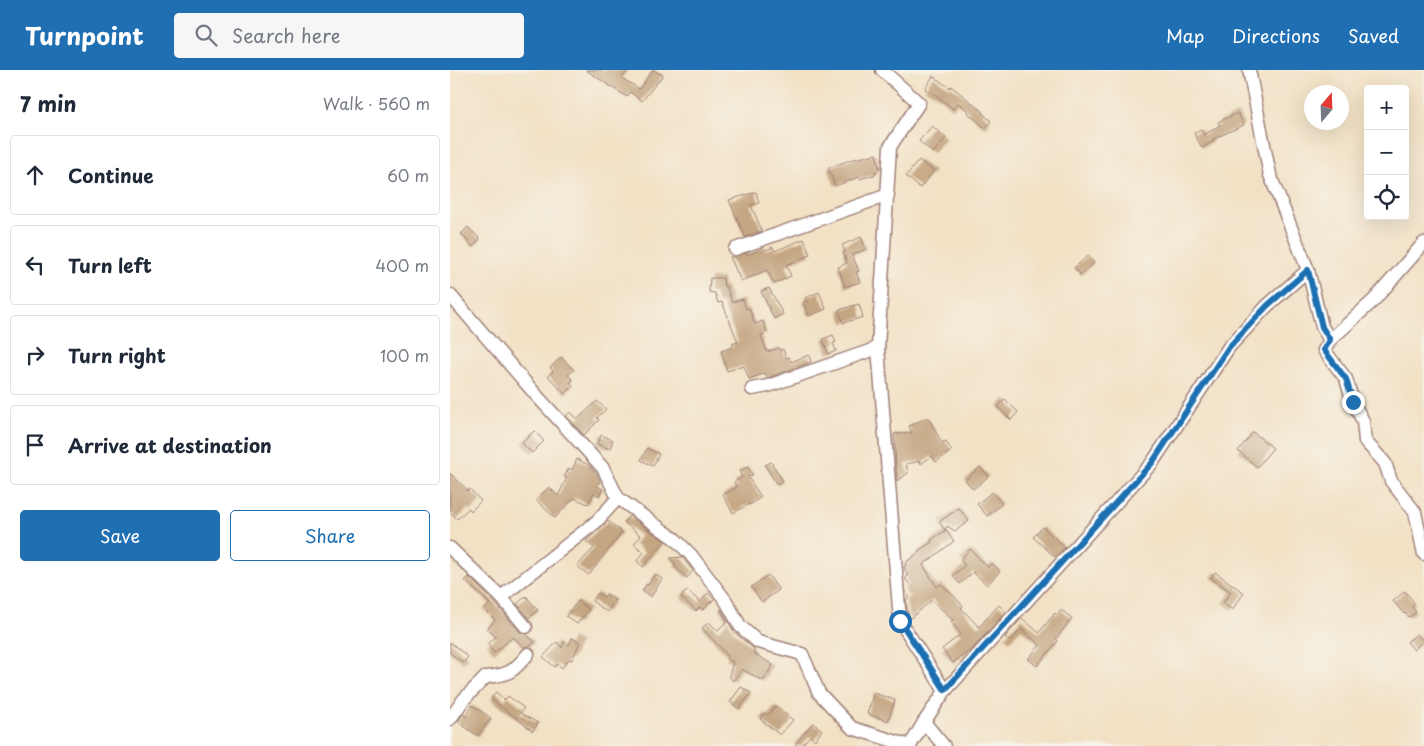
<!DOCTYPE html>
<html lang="en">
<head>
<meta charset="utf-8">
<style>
  :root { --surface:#fff; --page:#f6f6f7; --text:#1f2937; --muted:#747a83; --line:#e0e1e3; --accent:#1f6fb2 }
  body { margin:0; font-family:"Playpen Sans",sans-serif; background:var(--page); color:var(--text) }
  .controls { position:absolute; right:15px; top:15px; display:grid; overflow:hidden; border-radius:5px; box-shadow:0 5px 20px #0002 }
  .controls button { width:45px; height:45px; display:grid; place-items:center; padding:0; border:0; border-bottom:1px solid var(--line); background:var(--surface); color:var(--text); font:25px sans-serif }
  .compass { position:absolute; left:854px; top:15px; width:45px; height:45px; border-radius:50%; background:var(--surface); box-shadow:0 5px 20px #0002; rotate:19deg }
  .stop { position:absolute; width:15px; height:15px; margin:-11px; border:4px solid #1f6fb2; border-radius:50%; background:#fff }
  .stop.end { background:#1f6fb2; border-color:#fff; box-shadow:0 1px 5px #0008 }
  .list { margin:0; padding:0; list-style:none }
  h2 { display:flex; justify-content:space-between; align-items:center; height:65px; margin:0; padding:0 20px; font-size:21px }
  h2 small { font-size:16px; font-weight:400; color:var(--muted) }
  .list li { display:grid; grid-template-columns:32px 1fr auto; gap:15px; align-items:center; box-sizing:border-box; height:80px; margin:0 10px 10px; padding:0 10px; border:1px solid var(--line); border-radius:5px }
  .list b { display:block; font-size:19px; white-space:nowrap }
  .list em { font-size:16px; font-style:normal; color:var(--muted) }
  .actions { display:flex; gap:10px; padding:15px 20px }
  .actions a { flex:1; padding:11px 0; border:1px solid var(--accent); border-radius:5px; text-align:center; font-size:18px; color:var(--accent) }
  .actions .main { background:var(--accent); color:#fff }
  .icon { flex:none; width:28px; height:28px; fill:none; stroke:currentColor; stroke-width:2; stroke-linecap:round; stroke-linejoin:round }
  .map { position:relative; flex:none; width:974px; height:676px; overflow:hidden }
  header { display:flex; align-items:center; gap:30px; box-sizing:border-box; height:70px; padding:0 25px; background:var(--accent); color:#fff }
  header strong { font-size:24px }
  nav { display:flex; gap:28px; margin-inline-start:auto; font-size:18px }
  .search { width:350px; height:45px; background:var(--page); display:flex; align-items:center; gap:12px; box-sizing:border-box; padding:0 18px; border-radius:5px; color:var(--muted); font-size:19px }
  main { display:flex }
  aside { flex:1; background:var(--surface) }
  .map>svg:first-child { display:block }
  .building { fill:#c4a682 }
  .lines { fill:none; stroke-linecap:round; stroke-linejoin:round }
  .minor-casing { stroke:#9e8078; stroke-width:15 }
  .minor { stroke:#fff; stroke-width:12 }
  .route { stroke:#1f6fb2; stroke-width:6 }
</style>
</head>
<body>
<header>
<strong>Turnpoint</strong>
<div class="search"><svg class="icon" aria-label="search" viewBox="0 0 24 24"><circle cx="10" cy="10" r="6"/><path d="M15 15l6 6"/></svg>Search here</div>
<nav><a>Map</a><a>Directions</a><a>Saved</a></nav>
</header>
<main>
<aside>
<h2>7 min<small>Walk · 560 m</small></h2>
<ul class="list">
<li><svg class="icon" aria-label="ahead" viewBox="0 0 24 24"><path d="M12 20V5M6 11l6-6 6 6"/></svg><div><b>Continue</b></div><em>60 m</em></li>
<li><svg class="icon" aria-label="left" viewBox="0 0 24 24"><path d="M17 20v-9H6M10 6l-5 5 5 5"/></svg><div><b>Turn left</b></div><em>400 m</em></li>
<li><svg class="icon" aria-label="right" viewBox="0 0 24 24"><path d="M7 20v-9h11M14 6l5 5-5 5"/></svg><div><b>Turn right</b></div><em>100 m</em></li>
<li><svg class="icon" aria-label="arrive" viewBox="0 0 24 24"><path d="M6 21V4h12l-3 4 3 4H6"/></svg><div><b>Arrive at destination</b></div></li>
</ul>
<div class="actions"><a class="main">Save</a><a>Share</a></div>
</aside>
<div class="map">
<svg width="974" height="676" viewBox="0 0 974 676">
  <rect width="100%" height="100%" fill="#f7f3e8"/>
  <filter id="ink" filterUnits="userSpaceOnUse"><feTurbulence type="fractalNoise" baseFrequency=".02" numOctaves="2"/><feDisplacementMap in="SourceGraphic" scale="10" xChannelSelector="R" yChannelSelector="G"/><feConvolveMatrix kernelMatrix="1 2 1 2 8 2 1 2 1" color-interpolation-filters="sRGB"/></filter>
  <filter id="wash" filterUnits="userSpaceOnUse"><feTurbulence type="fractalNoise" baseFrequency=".0096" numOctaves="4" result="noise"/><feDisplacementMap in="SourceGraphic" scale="20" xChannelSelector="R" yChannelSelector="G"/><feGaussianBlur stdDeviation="1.12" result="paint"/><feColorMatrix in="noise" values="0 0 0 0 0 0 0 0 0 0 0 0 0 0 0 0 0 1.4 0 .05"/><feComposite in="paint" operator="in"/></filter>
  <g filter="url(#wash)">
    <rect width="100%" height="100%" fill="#f2e1c5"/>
    <g id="blocks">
      <g class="building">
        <polygon points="136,0 178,0 172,8 189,19 203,0 213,5 192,31 180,22 177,27"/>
        <polygon points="483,6 500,18 501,16 533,42 532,43 541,51 535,58 518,43 519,42 508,33 503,39 486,25 475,19"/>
        <polygon points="788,43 794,55 763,69 764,71 752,78 744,63 751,59 754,65 770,55 768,52"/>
        <polygon points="482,56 496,68 483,83 469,71"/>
        <polygon points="426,84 430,100 425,102 426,104 410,109 409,107 385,116 378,98 400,90"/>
        <polygon points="469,90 484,101 470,118 456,106"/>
        <polygon points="306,122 309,133 301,135 312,161 295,167 279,130"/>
        <polygon points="18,157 30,169 23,177 11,164"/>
        <polygon points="411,167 416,179 402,185 409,201 406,202 410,212 395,217 388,197 397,193 393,183 395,181 392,175"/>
        <polygon points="354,169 360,185 336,195 341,206 324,214 317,200 291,211 280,187 297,183 298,185 313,178 316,180 323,177 325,181"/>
        <polygon points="638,186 644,193 631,205 624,198"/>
        <polygon points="260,208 273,208 274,217 276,216 282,232 293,229 296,239 299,238 305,254 313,251 317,263 311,265 317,282 329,278 330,281 333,279 336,288 339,287 341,292 359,285 361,292 317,308 315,303 299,309 294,296 277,301 271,281 283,277 282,274 288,272 272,232 268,233 265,223 259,222"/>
        <polygon points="319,218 333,244 324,249 311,221"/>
        <polygon points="369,222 376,239 359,246 353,232 357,231 355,228"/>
        <polygon points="409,234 413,247 393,253 389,240"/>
        <polygon points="383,265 386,272 383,273 386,281 378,284 373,269"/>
        <polygon points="111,287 124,300 118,305 123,310 120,313 123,316 115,324 98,306 103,301 100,298"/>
        <polygon points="555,329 568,342 561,350 548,337"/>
        <polygon points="147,331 156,339 147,348 149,350 134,365 116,346 120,342 128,349"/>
        <polygon points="478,347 492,373 495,371 502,380 486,392 482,386 471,394 470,391 456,394 458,403 447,411 444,364 462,363 459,356"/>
        <polygon points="84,361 94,371 82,383 72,373"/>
        <polygon points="803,362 823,378 807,397 788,381"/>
        <polygon points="151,365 163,370 160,379 147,374"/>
        <polygon points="197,378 209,384 203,396 191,390"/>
        <polygon points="127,389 140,396 146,403 150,411 147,416 153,419 149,426 144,423 138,434 124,428 105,448 86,430 99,417 108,426 117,408 114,407 119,398 122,400"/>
        <polygon points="321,392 333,411 327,415 315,395"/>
        <polygon points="298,397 303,405 298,407 311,427 300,435 299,434 283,443 273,425 287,417 284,412 292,407 289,401"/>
        <polygon points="530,397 539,406 523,419 515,410"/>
        <polygon points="0,403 18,421 20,419 31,431 21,441 19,438 7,449 0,442"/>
        <polygon points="542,422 552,434 537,446 527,434"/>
        <polygon points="509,438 519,451 505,461 497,456 495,460 489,452"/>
        <polygon points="179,446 215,471 193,497 187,491 194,482 184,474 191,466 174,452"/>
        <polygon points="158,451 172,462 139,505 127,496 144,478 136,471"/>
        <polygon points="593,457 615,477 605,487 583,467"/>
        <polygon points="496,460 504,471 473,495 487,517 491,514 505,527 513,536 511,538 529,557 549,535 556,542 523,578 503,593 492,579 511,564 501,552 503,550 482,530 460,549 458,543 456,529 460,527 456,523 455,517 459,513 455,509 458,506 454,497 456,495 455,493 469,482 468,481 482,472 481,470"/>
        <polygon points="520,479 538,497 542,493 550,501 537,515 523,502 510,514 503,506 515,495 510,490"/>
        <polygon points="232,487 243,501 237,508 224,496 226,494 220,488"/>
        <polygon points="765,502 794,523 782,540 773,533 781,522 761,508"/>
        <polygon points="205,504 212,509 201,527 192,521 197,514 198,515"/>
        <polygon points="318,505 329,520 312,532 301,517"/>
        <polygon points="19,507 45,533 70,562 77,565 85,572 80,576 74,577 63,567 44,583 37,574 46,567 37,559 45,550 34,539 40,534 15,511"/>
        <polygon points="237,520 250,532 258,523 264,529 253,540 250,537 246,541 231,527"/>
        <polygon points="955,521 965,534 962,537 966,542 959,547 955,543 954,544 943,531"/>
        <polygon points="148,523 154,527 156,524 165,530 157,542 142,531"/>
        <polygon points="76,526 88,540 79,548 67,534"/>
        <polygon points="128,531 139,539 127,554 116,546"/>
        <polygon points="271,539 284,562 305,580 303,583 323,595 313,611 292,599 283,611 279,606 283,592 276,589 278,586 252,558 259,552 268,561 277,552 270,540"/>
        <polygon points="611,540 622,548 606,569 608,571 587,596 578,589 590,575 571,559 560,571 555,567 572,548 589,563 605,543 607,545"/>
        <polygon points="967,564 973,571 964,580 957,572"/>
        <polygon points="122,568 130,572 122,590 119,589 112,598 107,594 105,597 93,587 107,572 112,578 114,572 119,575"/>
        <polygon points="0,572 18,587 13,593 0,583"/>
        <polygon points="291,617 301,623 289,639 280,632"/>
        <polygon points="46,622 55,630 58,626 74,638 70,643 88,653 83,661 41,629"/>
        <polygon points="424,623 445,630 438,651 417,644"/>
        <polygon points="22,635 41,648 28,666 8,652 13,644 16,647"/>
        <polygon points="325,636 343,650 330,665 310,649 315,643 318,645"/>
        <polygon points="363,653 372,660 365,670 360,666 351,676 348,676 345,674"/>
      </g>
    </g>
  </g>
  <g filter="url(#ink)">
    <use href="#blocks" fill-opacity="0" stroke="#9e8078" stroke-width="1"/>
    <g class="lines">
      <defs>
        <g id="minor">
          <polyline points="432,0 469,33 440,77 428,278 450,551 495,621"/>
          <polyline points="799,0 820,105 858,200 872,257 880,270 874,280 896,309 903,332 913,351 915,371 935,393 941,411 965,442 974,484"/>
          <polyline points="285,179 438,125"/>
          <polyline points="0,225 87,326 153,398 168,428 225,469 241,485 276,531 290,556 308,572 352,584 369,623 402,658 460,676"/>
          <polyline points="880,270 924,230 974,173"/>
          <polyline points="302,319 318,316 428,278"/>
          <polyline points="0,478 51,527 76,557"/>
          <polyline points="51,527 146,452 168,428"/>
          <path d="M 0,649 L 14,629 L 36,607 C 59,605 63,602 78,584"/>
          <polyline points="474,652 494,676"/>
          <polyline points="460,676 474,652 495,621 702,393 779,277 817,236 858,200"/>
        </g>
      </defs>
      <use href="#minor" class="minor-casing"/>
      <use href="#minor" class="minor"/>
    </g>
  </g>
  <g class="lines" filter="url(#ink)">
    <polyline class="route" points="450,551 495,620 702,393 779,277 817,236 858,200 872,257 880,270 874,280 896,309 903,332"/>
  </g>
</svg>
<div class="controls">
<button>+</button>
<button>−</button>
<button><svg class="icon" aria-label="locate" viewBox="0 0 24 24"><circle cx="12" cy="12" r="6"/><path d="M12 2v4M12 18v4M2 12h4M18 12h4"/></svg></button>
</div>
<svg class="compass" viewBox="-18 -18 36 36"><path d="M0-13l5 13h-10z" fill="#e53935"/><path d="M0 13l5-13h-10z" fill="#747a83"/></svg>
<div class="stop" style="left:450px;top:551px"></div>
<div class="stop end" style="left:903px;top:332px"></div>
</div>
</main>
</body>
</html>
